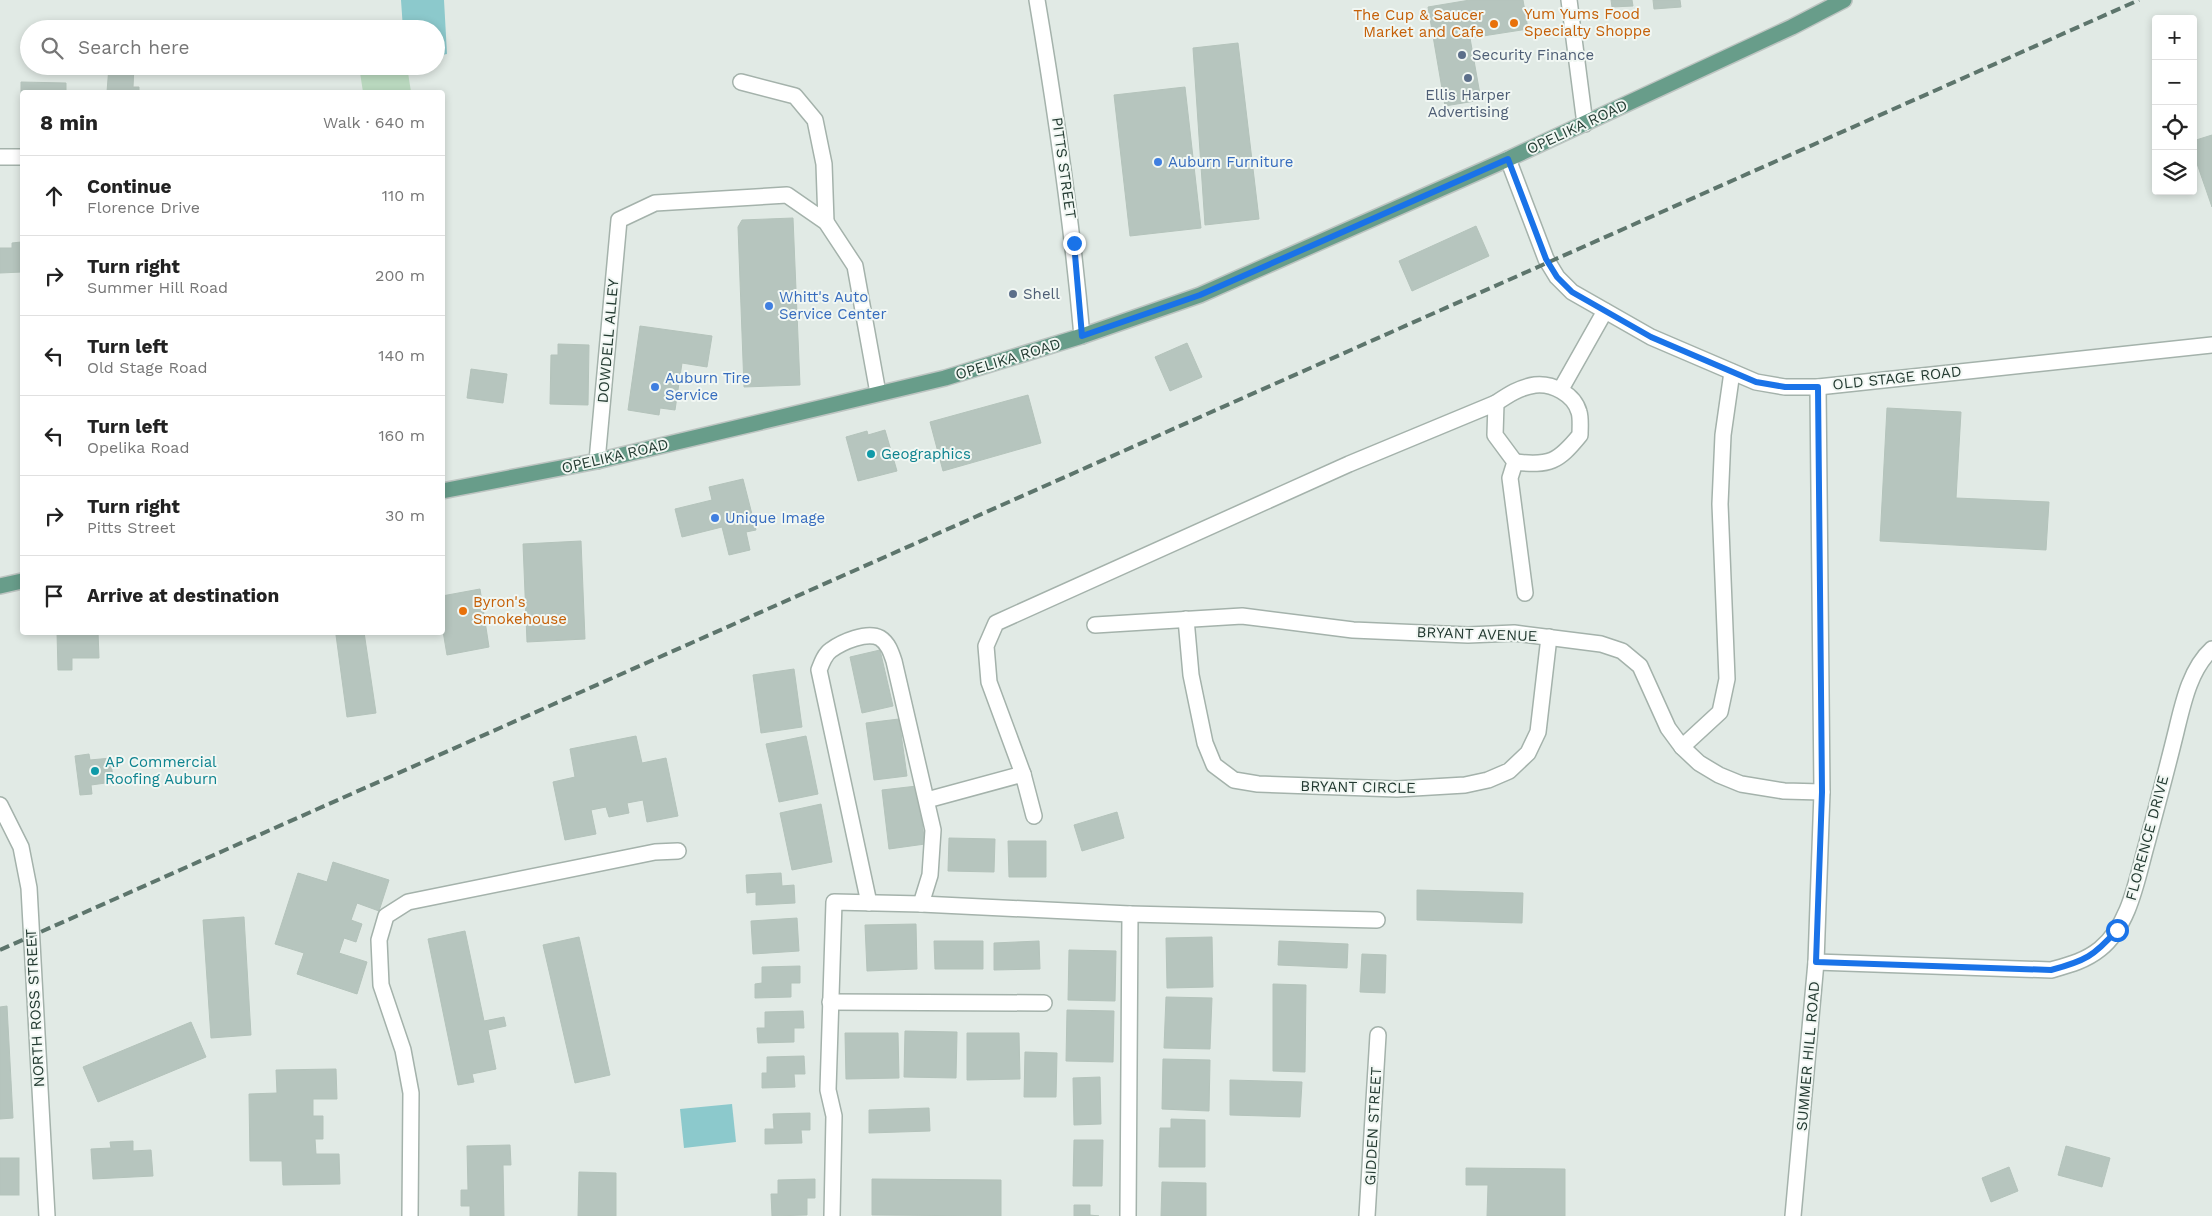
<!DOCTYPE html>
<html lang="en">
<head>
<meta charset="utf-8">
<style>
  :root { --surface:#fff; --page:#f6f6f6; --text:#222; --muted:#767676; --line:#e0e0e0 }
  body { margin:0; font-family:"Work Sans",sans-serif; background:var(--page); color:var(--text) }
  .controls { position:absolute; right:15px; top:15px; display:grid; overflow:hidden; border-radius:5px; box-shadow:0 2px 8px #0003 }
  .controls button { width:45px; height:45px; display:grid; place-items:center; padding:0; border:0; border-bottom:1px solid var(--line); background:var(--surface); color:var(--text); font:25px sans-serif }
  .stop { position:absolute; width:15px; height:15px; margin:-11px; border:4px solid #1a73e8; border-radius:50%; background:#fff }
  .stop.end { background:#1a73e8; border-color:#fff; box-shadow:0 1px 5px #0008 }
  .list { margin:0; padding:0; list-style:none }
  h2 { display:flex; justify-content:space-between; align-items:center; height:65px; margin:0; padding:0 20px; font-size:21px }
  h2 small { font-size:16px; font-weight:400; color:var(--muted) }
  .list li { display:grid; grid-template-columns:32px 1fr auto; gap:15px; align-items:center; box-sizing:border-box; height:80px; padding:0 20px; border-top:1px solid var(--line) }
  .list b { display:block; font-size:19px; white-space:nowrap }
  .list p { margin:0; font-size:16px; white-space:nowrap; color:var(--muted) }
  .list em { font-size:16px; font-style:normal; color:var(--muted) }
  .icon { flex:none; width:28px; height:28px; fill:none; stroke:currentColor; stroke-width:2; stroke-linecap:round; stroke-linejoin:round }
  .map { position:relative; flex:none; width:2212px; height:1216px; overflow:hidden }
  .search { position:absolute; background:var(--surface); box-shadow:0 2px 8px #0003; left:20px; top:20px; width:425px; height:55px; display:flex; align-items:center; gap:12px; box-sizing:border-box; padding:0 18px; border-radius:28px; color:var(--muted); font-size:19px }
  .panel { position:absolute; background:var(--surface); box-shadow:0 2px 8px #0003; left:20px; top:90px; width:425px; height:545px; border-radius:5px }
  .map>svg:first-child { display:block }
  .green { fill:#bbdac0 }
  .water { fill:#8cc9cc }
  .building { fill:#b6c5be; stroke:#b4c3bb }
  .lines { fill:none; stroke-linecap:round; stroke-linejoin:round }
  .minor-casing { stroke:#a4b2ab; stroke-width:18 }
  .primary-casing { stroke:#bdc4c1; stroke-width:18 }
  .minor { stroke:#fff; stroke-width:15 }
  .primary { stroke:#689d8a; stroke-width:15 }
  .rail { stroke:#5d756c; stroke-width:4; stroke-dasharray:10 5; stroke-linecap:butt }
  .route { stroke:#1a73e8; stroke-width:6 }
  .food-dot { fill:#e8710a; stroke:#f1f7f3; stroke-width:2 }
  .service-dot { fill:#5c6f8a; stroke:#f1f7f3; stroke-width:2 }
  .shop-dot { fill:#3f7fe0; stroke:#f1f7f3; stroke-width:2 }
  .culture-dot { fill:#0f9aa8; stroke:#f1f7f3; stroke-width:2 }
  .labels { text-anchor:middle; dominant-baseline:central; stroke-width:4; stroke-linejoin:round; paint-order:stroke }
  .food-label { font-size:15px; fill:#c56008; stroke:#f1f7f3; text-anchor:start }
  .service-label { font-size:15px; fill:#4e5e75; stroke:#f1f7f3; text-anchor:start }
  .street-label { font-size:15px; fill:#233a31; stroke:#f1f7f3 }
  .shop-label { font-size:15px; fill:#366cbe; stroke:#f1f7f3; text-anchor:start }
  .culture-label { font-size:15px; fill:#0d838f; stroke:#f1f7f3; text-anchor:start }
</style>
</head>
<body>
<div class="map">
<svg width="2212" height="1216" viewBox="0 0 2212 1216">
  <rect width="100%" height="100%" fill="#e1eae5"/>
  <polygon class="green" points="359,66 407,66 411,92 363,92"/>
  <g class="water">
    <polygon points="401,0 444,0 447,54 436,56 436,29 403,29"/>
    <polygon points="732,1104 736,1142 684,1148 680,1109"/>
  </g>
  <g class="building">
    <polygon points="1470,0 1523,0 1528,29 1470,38 1481,100 1445,106 1428,7"/>
    <polygon points="1611,0 1632,0 1633,6 1612,7"/>
    <polygon points="1653,0 1680,0 1681,7 1654,9"/>
    <polygon points="1238,43 1259,219 1205,225 1193,48"/>
    <polygon points="109,66 134,66 133,87 139,87 139,92 107,92"/>
    <polygon points="21,82 66,83 66,92 22,92 22,117 21,117"/>
    <polygon points="1185,87 1201,228 1130,236 1114,95"/>
    <polygon points="2212,135 2212,207 2193,152 2193,141"/>
    <polygon points="793,218 800,385 744,387 738,227 742,220"/>
    <polygon points="1476,226 1489,256 1412,291 1399,261"/>
    <polygon points="21,242 22,272 0,273 0,248 12,248 12,243"/>
    <polygon points="640,326 712,336 707,367 682,363 675,410 660,408 659,415 628,410"/>
    <polygon points="1187,343 1202,377 1170,391 1155,357"/>
    <polygon points="558,344 589,345 588,405 550,404 551,355 558,355"/>
    <polygon points="471,369 507,374 503,403 467,398"/>
    <polygon points="1028,395 1041,443 943,471 930,422"/>
    <polygon points="1887,408 1961,412 1956,498 2049,502 2046,550 1880,541"/>
    <polygon points="885,430 897,471 858,481 846,437 867,431 868,435"/>
    <polygon points="743,479 756,530 746,532 750,550 729,555 722,527 682,537 675,509 712,500 709,487"/>
    <polygon points="581,541 585,639 527,642 523,544"/>
    <polygon points="480,589 489,647 447,655 442,625 442,596"/>
    <polygon points="57,632 98,632 99,658 72,658 72,670 58,670"/>
    <polygon points="355,632 364,632 376,713 347,717 336,635"/>
    <polygon points="880,650 893,706 862,713 850,657"/>
    <polygon points="794,669 802,727 761,733 753,675"/>
    <polygon points="899,719 907,776 874,780 866,723"/>
    <polygon points="636,736 642,763 666,758 678,816 647,822 643,800 627,803 629,813 609,817 606,807 591,810 596,834 565,840 553,782 575,777 570,749"/>
    <polygon points="806,736 818,794 779,802 766,744"/>
    <polygon points="89,754 90,760 111,758 113,782 91,785 92,794 80,795 75,756"/>
    <polygon points="917,786 925,844 889,849 882,790"/>
    <polygon points="821,804 832,862 792,870 780,813"/>
    <polygon points="1117,812 1124,838 1082,851 1074,825"/>
    <polygon points="949,838 995,839 994,872 948,871"/>
    <polygon points="1008,841 1046,841 1046,877 1009,877"/>
    <polygon points="333,862 389,880 379,911 357,903 351,920 362,924 356,942 344,938 339,953 367,962 357,994 297,974 304,953 275,944 298,873 327,882"/>
    <polygon points="781,873 782,886 794,885 795,903 756,905 756,892 747,893 746,875"/>
    <polygon points="1417,890 1523,893 1522,923 1417,920"/>
    <polygon points="244,917 251,1035 211,1038 203,920"/>
    <polygon points="797,918 799,951 753,954 751,921"/>
    <polygon points="916,924 917,969 867,971 865,925"/>
    <polygon points="465,931 484,1021 504,1017 506,1026 488,1030 496,1069 472,1074 474,1082 458,1085 428,939"/>
    <polygon points="579,937 610,1075 575,1083 543,945"/>
    <polygon points="1212,937 1213,987 1167,988 1166,938"/>
    <polygon points="934,941 983,941 983,969 935,969"/>
    <polygon points="1039,941 1040,969 994,970 994,943"/>
    <polygon points="1279,941 1348,944 1347,968 1278,965"/>
    <polygon points="1069,950 1116,951 1115,1001 1068,1000"/>
    <polygon points="1362,954 1386,955 1385,993 1360,992"/>
    <polygon points="800,966 800,983 791,983 791,997 755,998 755,984 762,983 762,967"/>
    <polygon points="1273,984 1306,985 1305,1072 1273,1071"/>
    <polygon points="1166,997 1212,998 1210,1049 1164,1048"/>
    <polygon points="7,1006 13,1118 0,1119 0,1007"/>
    <polygon points="1067,1010 1114,1011 1113,1062 1066,1061"/>
    <polygon points="803,1011 804,1028 794,1028 794,1042 758,1043 757,1028 765,1028 765,1012"/>
    <polygon points="191,1022 206,1057 98,1102 83,1067"/>
    <polygon points="905,1031 957,1032 956,1078 904,1077"/>
    <polygon points="845,1033 898,1033 899,1078 846,1079"/>
    <polygon points="967,1033 1019,1033 1020,1079 967,1080"/>
    <polygon points="1025,1052 1057,1053 1056,1097 1024,1097"/>
    <polygon points="804,1056 805,1074 794,1074 795,1087 762,1088 762,1073 767,1073 767,1057"/>
    <polygon points="1163,1059 1210,1060 1209,1111 1162,1109"/>
    <polygon points="336,1069 337,1099 313,1099 313,1116 323,1116 323,1139 315,1139 316,1154 339,1154 340,1184 283,1185 282,1161 250,1161 249,1094 277,1093 276,1070"/>
    <polygon points="1100,1077 1101,1124 1074,1125 1073,1078"/>
    <polygon points="1230,1080 1302,1082 1300,1117 1230,1115"/>
    <polygon points="929,1108 930,1131 869,1133 869,1110"/>
    <polygon points="810,1113 810,1130 801,1130 802,1143 765,1144 765,1129 774,1129 773,1114"/>
    <polygon points="1171,1119 1205,1120 1205,1167 1159,1167 1160,1128 1171,1128"/>
    <polygon points="1074,1140 1103,1140 1102,1186 1073,1186"/>
    <polygon points="133,1141 133,1151 151,1150 153,1176 93,1179 91,1149 111,1148 110,1142"/>
    <polygon points="510,1145 511,1165 503,1165 504,1216 470,1216 470,1206 461,1206 461,1190 468,1190 467,1146"/>
    <polygon points="2066,1146 2110,1158 2102,1187 2058,1175"/>
    <rect x="0" y="1158" width="19" height="37"/>
    <polygon points="2009,1167 2018,1191 1991,1202 1982,1178"/>
    <polygon points="1466,1168 1565,1169 1565,1216 1487,1216 1488,1185 1466,1185"/>
    <polygon points="579,1172 616,1173 616,1216 578,1216"/>
    <polygon points="815,1179 815,1198 807,1198 807,1215 772,1216 771,1194 778,1194 778,1180"/>
    <polygon points="872,1179 1001,1180 1001,1216 872,1215"/>
    <polygon points="1162,1182 1206,1183 1206,1216 1161,1216"/>
    <polygon points="1074,1205 1090,1205 1090,1215 1099,1216 1074,1216"/>
  </g>
  <g class="lines">
    <defs>
      <g id="minor">
        <path d="M 1037,0 C 1056,112 1072,223 1082,336"/>
        <polyline points="1569,0 1585,124"/>
        <polyline points="741,82 795,96 815,120 824,164 826,222"/>
        <polyline points="0,157 22,157"/>
        <polyline points="1508,159 1546,259 1557,277 1572,292 1651,337 1756,382 1785,387 1818,387 2212,345"/>
        <polyline points="1561,389 1605,311"/>
        <path d="M 1496,403 C 1508,395 1520,387 1535,385 C 1552,383 1574,394 1579,412 C 1581,418 1580,428 1580,435 C 1558,462 1550,466 1515,462"/>
        <polyline points="597,461 619,220 655,203 787,195 826,222 855,266 878,393"/>
        <polyline points="1186,619 1191,675 1205,743 1214,765 1234,780 1258,784 1397,789 1465,785 1488,780 1509,771 1528,753 1538,732 1549,637"/>
        <polyline points="1095,625 1242,616 1353,630 1468,635 1514,633 1601,644 1622,651 1640,666 1668,728 1682,747 1699,763 1719,775 1741,784 1784,791 1822,792"/>
        <polyline points="1682,747 1720,712 1727,679 1720,504 1723,435 1732,372"/>
        <polyline points="927,800 1023,774"/>
        <polyline points="0,805 21,847 29,888 47,1216"/>
        <polyline points="1034,816 1023,774 989,682 986,646 996,623 1349,464 1496,403 1495,435 1515,462 1510,478 1525,593"/>
        <path d="M 869,903 L 819,670 C 822,662 825,654 831,650 C 842,642 867,631 880,638 C 888,643 891,652 894,661 L 933,830 L 930,875 L 921,904"/>
        <path d="M 1816,962 L 2051,970 C 2069,965 2085,961 2100,949 C 2130,925 2137,878 2147,843 C 2157,806 2167,769 2176,732 C 2183,703 2190,669 2212,649"/>
        <polyline points="830,1002 1044,1003"/>
        <polyline points="410,1216 411,1093 403,1050 381,985 379,940 386,916 408,902 655,852 678,851"/>
        <polyline points="832,1216 834,1116 828,1090 834,902 921,904 1130,914"/>
        <polyline points="1128,1216 1130,914 1377,920"/>
        <polyline points="1367,1216 1378,1035"/>
        <polyline points="1793,1216 1816,962 1822,792 1818,387"/>
      </g>
      <g id="primary">
        <polyline points="442,491 597,461 945,378 1082,336 1200,295 1508,159 1792,27 1844,0"/>
        <polyline points="0,586 22,581"/>
      </g>
    </defs>
    <use href="#minor" class="minor-casing"/>
    <use href="#primary" class="primary-casing"/>
    <use href="#minor" class="minor"/>
    <use href="#primary" class="primary"/>
    <polyline class="rail" points="0,950 2139,0"/>
  </g>
  <g class="lines">
    <path class="route" d="M 1074,243 L 1082,336 L 1200,295 L 1508,159 L 1546,259 L 1557,277 L 1572,292 L 1651,337 L 1756,382 L 1785,387 L 1818,387 L 1822,792 L 1816,962 L 2051,970 C 2085,961 2094,956 2117,930"/>
  </g>
  <g class="food-dot">
    <circle cx="1514" cy="23" r="5"/>
    <circle cx="1494" cy="24" r="5"/>
    <circle cx="463" cy="611" r="5"/>
  </g>
  <g class="service-dot">
    <circle cx="1462" cy="55" r="5"/>
    <circle cx="1468" cy="78" r="5"/>
    <circle cx="1013" cy="294" r="5"/>
  </g>
  <g class="shop-dot">
    <circle cx="1158" cy="162" r="5"/>
    <circle cx="769" cy="306" r="5"/>
    <circle cx="655" cy="387" r="5"/>
    <circle cx="715" cy="518" r="5"/>
  </g>
  <g class="culture-dot">
    <circle cx="871" cy="454" r="5"/>
    <circle cx="95" cy="771" r="5"/>
  </g>
  <g class="labels">
    <g class="food-label">
      <text x="1524" y="14">Yum Yums Food<tspan x="1524" dy="17">Specialty Shoppe</tspan></text>
      <text x="1484" y="15" text-anchor="end">The Cup &amp; Saucer<tspan x="1484" dy="17">Market and Cafe</tspan></text>
      <text x="473" y="602">Byron's<tspan x="473" dy="17">Smokehouse</tspan></text>
    </g>
    <g class="service-label">
      <text x="1472" y="55">Security Finance</text>
      <text x="1468" y="95" text-anchor="middle">Ellis Harper<tspan x="1468" dy="17">Advertising</tspan></text>
      <text x="1023" y="294">Shell</text>
    </g>
    <g class="street-label">
      <text transform="translate(1577 127) rotate(-25)">OPELIKA ROAD</text>
      <text transform="translate(1064 168) rotate(82)">PITTS STREET</text>
      <text transform="translate(608 341) rotate(-85)">DOWDELL ALLEY</text>
      <text transform="translate(1008 359) rotate(-17)">OPELIKA ROAD</text>
      <text transform="translate(1897 378) rotate(-6)">OLD STAGE ROAD</text>
      <text transform="translate(615 456) rotate(-13)">OPELIKA ROAD</text>
      <text transform="translate(1477 634) rotate(2)">BRYANT AVENUE</text>
      <text transform="translate(1358 787) rotate(1)">BRYANT CIRCLE</text>
      <text transform="translate(2147 838) rotate(-75)">FLORENCE DRIVE</text>
      <text transform="translate(35 1008) rotate(-93)">NORTH ROSS STREET</text>
      <text transform="translate(1808 1056) rotate(-85)">SUMMER HILL ROAD</text>
      <text transform="translate(1373 1126) rotate(-87)">GIDDEN STREET</text>
    </g>
    <g class="shop-label">
      <text x="1168" y="162">Auburn Furniture</text>
      <text x="779" y="297">Whitt's Auto<tspan x="779" dy="17">Service Center</tspan></text>
      <text x="665" y="378">Auburn Tire<tspan x="665" dy="17">Service</tspan></text>
      <text x="725" y="518">Unique Image</text>
    </g>
    <g class="culture-label">
      <text x="881" y="454">Geographics</text>
      <text x="105" y="762">AP Commercial<tspan x="105" dy="17">Roofing Auburn</tspan></text>
    </g>
  </g>
</svg>
<div class="controls">
<button>+</button>
<button>−</button>
<button><svg class="icon" aria-label="locate" viewBox="0 0 24 24"><circle cx="12" cy="12" r="6"/><path d="M12 2v4M12 18v4M2 12h4M18 12h4"/></svg></button>
<button><svg class="icon" aria-label="layers" viewBox="0 0 24 24"><path d="M12 4l9 5-9 5-9-5zM3 14l9 5 9-5"/></svg></button>
</div>
<div class="stop" style="left:2117px;top:930px"></div>
<div class="stop end" style="left:1074px;top:243px"></div>
<div class="search"><svg class="icon" aria-label="search" viewBox="0 0 24 24"><circle cx="10" cy="10" r="6"/><path d="M15 15l6 6"/></svg>Search here</div>
<section class="panel">
<h2>8 min<small>Walk · 640 m</small></h2>
<ul class="list">
<li><svg class="icon" aria-label="ahead" viewBox="0 0 24 24"><path d="M12 20V5M6 11l6-6 6 6"/></svg><div><b>Continue</b><p>Florence Drive</p></div><em>110 m</em></li>
<li><svg class="icon" aria-label="right" viewBox="0 0 24 24"><path d="M7 20v-9h11M14 6l5 5-5 5"/></svg><div><b>Turn right</b><p>Summer Hill Road</p></div><em>200 m</em></li>
<li><svg class="icon" aria-label="left" viewBox="0 0 24 24"><path d="M17 20v-9H6M10 6l-5 5 5 5"/></svg><div><b>Turn left</b><p>Old Stage Road</p></div><em>140 m</em></li>
<li><svg class="icon" aria-label="left" viewBox="0 0 24 24"><path d="M17 20v-9H6M10 6l-5 5 5 5"/></svg><div><b>Turn left</b><p>Opelika Road</p></div><em>160 m</em></li>
<li><svg class="icon" aria-label="right" viewBox="0 0 24 24"><path d="M7 20v-9h11M14 6l5 5-5 5"/></svg><div><b>Turn right</b><p>Pitts Street</p></div><em>30 m</em></li>
<li><svg class="icon" aria-label="arrive" viewBox="0 0 24 24"><path d="M6 21V4h12l-3 4 3 4H6"/></svg><div><b>Arrive at destination</b></div></li>
</ul>
</section>
</div>
</body>
</html>
